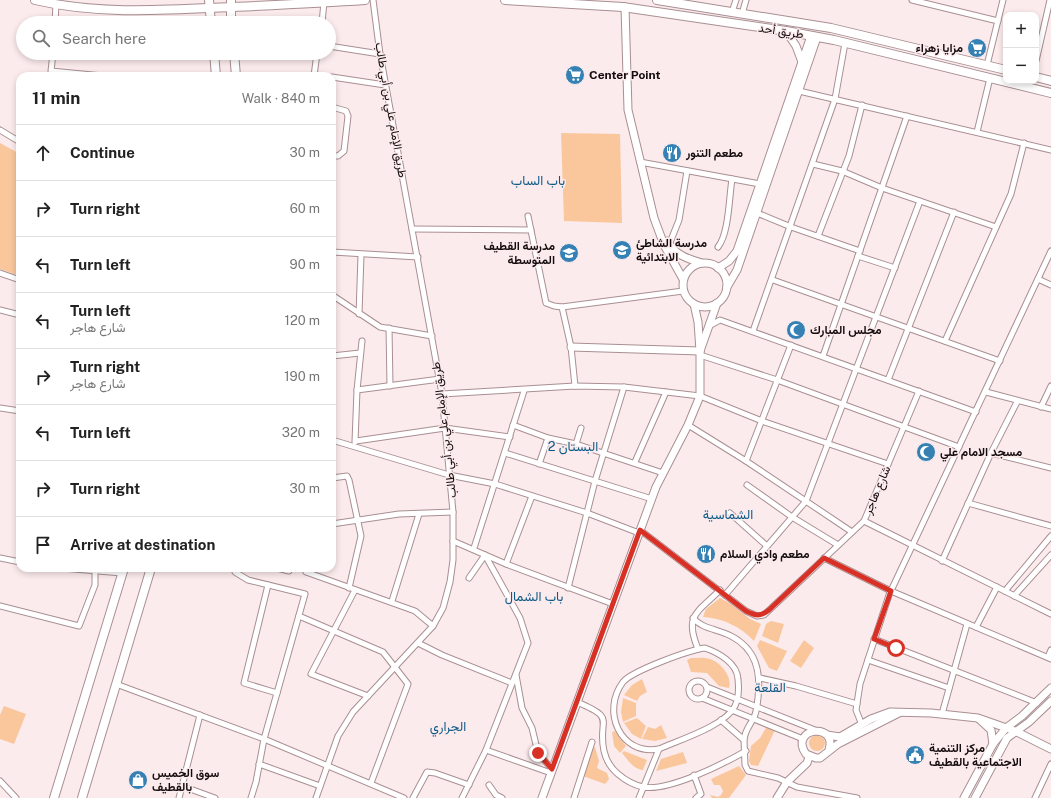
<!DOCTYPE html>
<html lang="en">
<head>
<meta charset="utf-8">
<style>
  :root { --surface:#fff; --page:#f2f2f2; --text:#222; --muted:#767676; --line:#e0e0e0 }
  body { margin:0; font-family:"Public Sans",Vazirmatn,sans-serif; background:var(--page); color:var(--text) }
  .controls { position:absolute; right:12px; top:12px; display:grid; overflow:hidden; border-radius:8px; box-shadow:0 2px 6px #0003 }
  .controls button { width:36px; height:36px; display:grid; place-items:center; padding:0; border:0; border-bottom:1px solid var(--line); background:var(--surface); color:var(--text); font:20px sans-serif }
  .stop { position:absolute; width:12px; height:12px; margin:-9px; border:3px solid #d93025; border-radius:50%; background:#fff }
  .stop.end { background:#d93025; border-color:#fff; box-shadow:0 1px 4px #0008 }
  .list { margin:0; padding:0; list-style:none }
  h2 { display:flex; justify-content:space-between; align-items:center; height:52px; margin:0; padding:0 16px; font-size:17px }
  h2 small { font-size:13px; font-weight:400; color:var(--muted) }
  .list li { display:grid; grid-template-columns:26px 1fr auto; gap:12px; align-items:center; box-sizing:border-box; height:56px; padding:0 16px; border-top:1px solid var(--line) }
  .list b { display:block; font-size:15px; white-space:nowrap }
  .list p { margin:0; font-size:13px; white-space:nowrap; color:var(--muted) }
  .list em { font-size:13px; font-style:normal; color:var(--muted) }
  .icon { flex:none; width:22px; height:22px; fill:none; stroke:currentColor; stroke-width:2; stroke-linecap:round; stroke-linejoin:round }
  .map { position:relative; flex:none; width:1051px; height:798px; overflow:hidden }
  .search { position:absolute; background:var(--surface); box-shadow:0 2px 6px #0003; left:16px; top:16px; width:320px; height:44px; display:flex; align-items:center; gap:10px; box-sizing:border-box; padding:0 14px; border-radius:22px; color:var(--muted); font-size:15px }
  .panel { position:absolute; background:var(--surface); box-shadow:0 2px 6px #0003; left:16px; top:72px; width:320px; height:500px; border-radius:12px }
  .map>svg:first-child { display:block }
  .green { fill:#fac79c }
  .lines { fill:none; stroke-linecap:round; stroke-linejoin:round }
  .street-casing { stroke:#a98f92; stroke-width:7 }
  .secondary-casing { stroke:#a98f92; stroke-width:9 }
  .primary-casing { stroke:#a98f92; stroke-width:10 }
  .street { stroke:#fff; stroke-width:5 }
  .secondary { stroke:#fff; stroke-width:7 }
  .primary { stroke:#fff; stroke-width:8 }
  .route { stroke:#d93025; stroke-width:5 }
  .labels { text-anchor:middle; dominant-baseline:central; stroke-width:3; stroke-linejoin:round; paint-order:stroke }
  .street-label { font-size:12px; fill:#150c0d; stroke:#fcebed }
  .poi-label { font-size:12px; font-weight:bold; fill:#150c0d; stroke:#fcebed; text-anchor:start }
  .neighbourhood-label { font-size:13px; fill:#0b5986; stroke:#fcebed }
</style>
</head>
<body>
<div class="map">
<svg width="1051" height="798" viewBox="0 0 1051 798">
  <rect width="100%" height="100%" fill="#fcebed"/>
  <g class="green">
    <polygon points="561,133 620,134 622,223 564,221"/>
    <polygon points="0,143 20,154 20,276 0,269"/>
    <path d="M 720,598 L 731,604 L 750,619 L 761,624 L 754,641 C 741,627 723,618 703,617 L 706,609 Z"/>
    <polygon points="771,621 784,624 778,643 762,636 766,624"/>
    <polygon points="760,640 787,651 777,671 769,668 757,646"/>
    <polygon points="804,640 814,648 801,668 790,661"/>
    <path d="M 691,658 C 697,658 704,657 710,659 C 720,662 733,677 729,688 L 719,686 L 707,673 L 691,672 L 687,660 Z"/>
    <polygon points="642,679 647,692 640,696 637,701 624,695 632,685"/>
    <polygon points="623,698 636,703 636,716 623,722 621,712"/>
    <polygon points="4,706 26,714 14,744 0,739 0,715"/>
    <polygon points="637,718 646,726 641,739 632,734 624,723"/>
    <polygon points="661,725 667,738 655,741 642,739 648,727 655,729"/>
    <polygon points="767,726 775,730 758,766 751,765 749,761 751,746 760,738"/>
    <polygon points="615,731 626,746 620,753 614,746 612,732"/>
    <circle cx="817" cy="743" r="8"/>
    <polygon points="595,747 599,761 597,768 607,773 609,779 605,784 583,776 591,748"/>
    <path d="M 624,751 L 647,760 L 643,770 C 633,769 628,760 622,753 Z"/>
    <polygon points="683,752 687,763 656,771 661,759"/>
    <polygon points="739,766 746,775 729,798 712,798 710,795 718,797 721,795 723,791 720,785 714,785 711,779"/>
  </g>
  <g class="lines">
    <defs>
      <g id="street">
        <polyline points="912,0 998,21"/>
        <polyline points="732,12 736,0"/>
        <polyline points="742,14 746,0"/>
        <polyline points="55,23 56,4"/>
        <polyline points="322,23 324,2"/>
        <polyline points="329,46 380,54"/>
        <polyline points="53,53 51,71 103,76"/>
        <polyline points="1036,61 1050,0"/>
        <polyline points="987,65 1003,0"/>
        <polyline points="314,75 323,76"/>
        <polyline points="314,76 317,53"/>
        <polyline points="332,77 385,85"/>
        <polyline points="799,91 1051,150"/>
        <polyline points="332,107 346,111 348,116 344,151 338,156 332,156"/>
        <polyline points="0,130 20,142"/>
        <polyline points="977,132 990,78"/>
        <polyline points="640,162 760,184"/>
        <polyline points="813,164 842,171 882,188 996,227"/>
        <polyline points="757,213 791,227 860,251"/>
        <polyline points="528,216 546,303 554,306 562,307 683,291"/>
        <polyline points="412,229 531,230"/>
        <polyline points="818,236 849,156 862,105"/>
        <polyline points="669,245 679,220 687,171"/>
        <path d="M 718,247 C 729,233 729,198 732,179"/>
        <polyline points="332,252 418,257"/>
        <polyline points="858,256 895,268"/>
        <polyline points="0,273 20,280"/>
        <polyline points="1038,279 1051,285"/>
        <polyline points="773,280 1000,361"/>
        <polyline points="332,295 380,327 432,336"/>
        <polyline points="562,307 571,347 575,386"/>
        <polyline points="0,310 20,315"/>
        <polyline points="359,314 361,255"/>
        <polyline points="709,326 720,320 976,412"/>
        <polyline points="389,328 390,386"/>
        <polyline points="753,331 835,99 845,43"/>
        <polyline points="945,341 1011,194 1024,143"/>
        <polyline points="700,355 777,380 959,447"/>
        <polyline points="332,356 360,353"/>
        <polyline points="823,356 907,116"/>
        <polyline points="888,380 954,212"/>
        <polyline points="357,390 440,379"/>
        <polyline points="986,392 1051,409"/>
        <polyline points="442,394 575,386 624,387 700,396 762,421 888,464"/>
        <polyline points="1041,407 1051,386"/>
        <polyline points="0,408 20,411"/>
        <polyline points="513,425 548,438 576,444 663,473"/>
        <polyline points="688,425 746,461 852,532"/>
        <polyline points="332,440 449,475 495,484 587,513 639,533"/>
        <polyline points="356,441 445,428 510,437"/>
        <polyline points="355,442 357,390 362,341"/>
        <polyline points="576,444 581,428"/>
        <polyline points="505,453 652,499"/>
        <polyline points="991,453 1051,468"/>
        <polyline points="746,461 791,345"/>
        <polyline points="635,462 666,392"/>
        <polyline points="539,464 548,438"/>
        <polyline points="332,478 347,476 349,480 361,536 349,588"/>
        <polyline points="747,485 792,517 838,545"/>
        <polyline points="968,503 1051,526"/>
        <polyline points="730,513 767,546"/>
        <polyline points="864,521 1051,614"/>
        <polyline points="332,524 399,514 453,512"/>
        <polyline points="640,530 746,611 757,616 764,615 864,521 919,391"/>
        <polyline points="453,541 506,564 613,604"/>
        <polyline points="474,548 524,391"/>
        <polyline points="0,558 20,562"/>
        <polyline points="824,558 891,591 1051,659"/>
        <polyline points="942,561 991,453 1017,402"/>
        <polyline points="506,564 532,496"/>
        <polyline points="62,568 122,573"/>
        <polyline points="236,568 235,572 248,580 305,594 264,739 256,782 251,798"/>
        <polyline points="277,568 289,571"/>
        <polyline points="306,572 415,611 433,626"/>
        <polyline points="268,585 244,683 277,693"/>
        <polyline points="568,588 595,481 624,387"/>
        <polyline points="355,590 311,674 368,696"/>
        <polyline points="1005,591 1051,536"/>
        <polyline points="725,595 806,501 920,201"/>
        <polyline points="1014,596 1051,555"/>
        <polyline points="392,601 419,514"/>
        <polyline points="0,606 79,626 95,585 95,568"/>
        <polyline points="299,616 383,652 408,684 371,783"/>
        <path d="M 693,618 C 702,629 718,629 731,636 C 756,649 761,671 758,698 C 757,704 757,713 753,719 C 749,727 745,730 744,740"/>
        <polyline points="976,627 997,587"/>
        <polyline points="874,639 1037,703"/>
        <polyline points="418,643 442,655 512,683"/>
        <path d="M 705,648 C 719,653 737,663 738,679 C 739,688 739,698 735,706 C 725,726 679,740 659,749 C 620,756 601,711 623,682 C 632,671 689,650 705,648 Z"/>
        <path d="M 698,649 C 684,615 697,613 720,590"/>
        <polyline points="1048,657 1051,650"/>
        <polyline points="868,660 949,688"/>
        <polyline points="516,675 522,708 532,728 538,753 552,769"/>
        <polyline points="760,678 796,686 857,704"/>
        <circle cx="698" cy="690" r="9"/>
        <polyline points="116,684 264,739 404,798"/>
        <polyline points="707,687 815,730"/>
        <polyline points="702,698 803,739"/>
        <path d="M 577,702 C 618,719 597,719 604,751 C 606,760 612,769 618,774 C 625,780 634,785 643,787 C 668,792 723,764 746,751"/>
        <polyline points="942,714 967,624"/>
        <polyline points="721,720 744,740 745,765 748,771 778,778 797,787 857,798"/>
        <polyline points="862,725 856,710 860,684 889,595 1051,251"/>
        <polyline points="486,750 551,773"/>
        <polyline points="259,764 320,786"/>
        <polyline points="694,775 701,794 696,798"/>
        <polyline points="0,781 16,798"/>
        <polyline points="489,785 496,795 502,798"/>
        <polyline points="182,786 215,798"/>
        <polyline points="179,798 200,715"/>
        <polyline points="316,798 338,736 353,712 433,626 443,608 450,582 453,560 453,512 442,394 380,54 373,0"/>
        <polyline points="413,798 427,772 435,773 469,785"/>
        <polyline points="462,798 486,750 528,643 520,618 485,555 469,578"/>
        <polyline points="574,798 592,742"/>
        <polyline points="639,798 659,749"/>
        <polyline points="1035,798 1051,764"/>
      </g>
      <g id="secondary">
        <polyline points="625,7 628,110 654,218 664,245 683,279"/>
        <polyline points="786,31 796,46 802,62"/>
        <path d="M 667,241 C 675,255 688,259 702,263"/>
        <circle cx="705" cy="285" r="22"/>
        <polyline points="718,268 729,261 737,251 811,36"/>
        <polyline points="727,287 737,270 817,37"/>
        <polyline points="571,347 700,351"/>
        <polyline points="700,351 717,303"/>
        <polyline points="979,719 991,730 993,744"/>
        <polyline points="827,735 840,737 871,719 890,712 931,713 978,718 1015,731 1051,749"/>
        <path d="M 829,750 C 838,721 788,728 806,754 L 816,758 L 820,758 L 838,744 L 899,713"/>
        <polyline points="542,798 656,487 688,425 700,396 700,351 698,322 694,304"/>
        <polyline points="777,798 787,782 807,763 809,757"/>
        <polyline points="964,798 993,744 1006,728 1022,716 1051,688"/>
        <polyline points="975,798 1007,738 1029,722 1051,701"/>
      </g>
      <g id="primary">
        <path d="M 35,0 C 99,15 166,10 232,7 C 276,5 321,3 365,0"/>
        <polyline points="209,0 211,23"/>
        <polyline points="231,0 231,23"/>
        <polyline points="505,0 623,7 786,31 834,40 1051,93"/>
        <polyline points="657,0 831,28 1006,70"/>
        <polyline points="214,53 216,76"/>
        <polyline points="234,53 236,76"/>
        <polyline points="1036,77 1051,81"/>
        <polyline points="54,798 124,568"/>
        <polyline points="82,798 151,568"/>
      </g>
    </defs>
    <use href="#street" class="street-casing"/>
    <use href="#secondary" class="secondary-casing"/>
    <use href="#primary" class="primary-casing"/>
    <use href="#street" class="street"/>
    <use href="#secondary" class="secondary"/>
    <use href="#primary" class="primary"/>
  </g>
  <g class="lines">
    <path class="route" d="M 538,753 L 552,769 L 640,530 L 746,611 C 756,616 760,617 769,610 L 824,558 L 891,591 L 874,639 L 896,648"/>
  </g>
  <defs>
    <symbol id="supermarket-disc" viewBox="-11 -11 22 22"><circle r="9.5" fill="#3581b4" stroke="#fcebed"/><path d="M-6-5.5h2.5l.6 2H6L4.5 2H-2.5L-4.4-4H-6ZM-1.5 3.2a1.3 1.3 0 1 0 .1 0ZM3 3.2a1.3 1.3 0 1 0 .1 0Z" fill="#fff"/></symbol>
    <symbol id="restaurant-disc" viewBox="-11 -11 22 22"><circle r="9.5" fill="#3581b4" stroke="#fcebed"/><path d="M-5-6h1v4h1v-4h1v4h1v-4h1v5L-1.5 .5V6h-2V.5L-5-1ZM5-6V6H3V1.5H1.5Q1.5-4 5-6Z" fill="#fff"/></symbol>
    <symbol id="school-disc" viewBox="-11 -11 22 22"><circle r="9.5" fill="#3581b4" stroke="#fcebed"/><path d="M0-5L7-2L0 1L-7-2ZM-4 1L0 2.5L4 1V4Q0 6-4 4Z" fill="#fff"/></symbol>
    <symbol id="mosque-disc" viewBox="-11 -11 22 22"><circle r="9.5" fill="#3581b4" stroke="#fcebed"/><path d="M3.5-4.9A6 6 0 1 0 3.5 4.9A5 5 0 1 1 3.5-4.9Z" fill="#fff"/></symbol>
    <symbol id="civic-disc" viewBox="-11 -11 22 22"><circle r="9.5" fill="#3581b4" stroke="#fcebed"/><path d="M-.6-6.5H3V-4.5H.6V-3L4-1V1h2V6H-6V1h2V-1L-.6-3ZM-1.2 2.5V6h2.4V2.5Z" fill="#fff"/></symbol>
    <symbol id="shop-disc" viewBox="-11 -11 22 22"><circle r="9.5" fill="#3581b4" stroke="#fcebed"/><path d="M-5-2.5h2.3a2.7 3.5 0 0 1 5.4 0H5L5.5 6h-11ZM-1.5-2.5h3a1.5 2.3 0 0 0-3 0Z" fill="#fff"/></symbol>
  </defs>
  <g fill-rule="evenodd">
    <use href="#supermarket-disc" x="966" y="37" width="22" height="22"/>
    <use href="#supermarket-disc" x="564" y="64" width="22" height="22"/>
    <use href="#restaurant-disc" x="661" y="142" width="22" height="22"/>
    <use href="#school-disc" x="611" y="239" width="22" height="22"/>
    <use href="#school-disc" x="558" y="242" width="22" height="22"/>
    <use href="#mosque-disc" x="785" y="319" width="22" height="22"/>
    <use href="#mosque-disc" x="915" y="441" width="22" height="22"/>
    <use href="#restaurant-disc" x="695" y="543" width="22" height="22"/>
    <use href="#civic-disc" x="904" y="744" width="22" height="22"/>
    <use href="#shop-disc" x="127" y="769" width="22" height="22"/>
  </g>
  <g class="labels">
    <g class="street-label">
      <text transform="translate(781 31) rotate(9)">طريق أحد</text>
      <text transform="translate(391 110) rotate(80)">طريق الإمام علي بن أبي طالب</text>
      <text transform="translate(444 430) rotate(-97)">طريق الإمام علي بن أبي طالب</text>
      <text transform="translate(877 490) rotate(-67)">شارع هاجر</text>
    </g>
    <g class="poi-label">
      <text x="963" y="48" text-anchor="end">مزايا زهراء</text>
      <text x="589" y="75">Center Point</text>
      <text x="686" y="153">مطعم التنور</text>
      <text x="636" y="243">مدرسة الشاطئ<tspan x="636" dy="14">الابتدائية</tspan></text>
      <text x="555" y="246" text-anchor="end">مدرسة القطيف<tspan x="555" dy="14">المتوسطة</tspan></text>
      <text x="810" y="330">مجلس المبارك</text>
      <text x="940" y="452">مسجد الامام علي</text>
      <text x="720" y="554">مطعم وادي السلام</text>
      <text x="929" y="748">مركز التنمية<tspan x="929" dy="14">الاجتماعية بالقطيف</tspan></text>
      <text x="152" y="773">سوق الخميس<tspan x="152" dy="14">بالقطيف</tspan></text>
    </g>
    <g class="neighbourhood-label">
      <text x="538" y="180">باب الساب</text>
      <text x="573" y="446">البستان 2</text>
      <text x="728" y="514">الشماسية</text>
      <text x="534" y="596">باب الشمال</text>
      <text x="770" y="687">القلعة</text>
      <text x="448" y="726">الجراري</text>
    </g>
  </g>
</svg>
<div class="controls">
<button>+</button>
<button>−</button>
</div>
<div class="stop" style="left:896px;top:648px"></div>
<div class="stop end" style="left:538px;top:753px"></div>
<div class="search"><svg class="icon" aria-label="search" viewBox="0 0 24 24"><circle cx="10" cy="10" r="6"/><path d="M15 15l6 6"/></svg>Search here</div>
<section class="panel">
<h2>11 min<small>Walk · 840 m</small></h2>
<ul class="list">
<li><svg class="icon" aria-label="ahead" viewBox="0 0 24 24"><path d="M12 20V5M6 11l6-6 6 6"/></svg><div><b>Continue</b></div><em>30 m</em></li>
<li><svg class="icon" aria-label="right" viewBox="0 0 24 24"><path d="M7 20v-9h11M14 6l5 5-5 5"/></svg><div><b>Turn right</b></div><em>60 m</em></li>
<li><svg class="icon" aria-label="left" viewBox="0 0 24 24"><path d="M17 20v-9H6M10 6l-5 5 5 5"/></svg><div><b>Turn left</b></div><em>90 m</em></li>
<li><svg class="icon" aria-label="left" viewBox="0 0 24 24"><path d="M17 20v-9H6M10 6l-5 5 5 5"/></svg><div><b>Turn left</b><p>شارع هاجر</p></div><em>120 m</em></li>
<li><svg class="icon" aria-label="right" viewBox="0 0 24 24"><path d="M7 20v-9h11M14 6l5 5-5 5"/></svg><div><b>Turn right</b><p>شارع هاجر</p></div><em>190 m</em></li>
<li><svg class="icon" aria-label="left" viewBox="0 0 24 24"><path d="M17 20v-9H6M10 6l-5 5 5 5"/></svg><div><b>Turn left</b></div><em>320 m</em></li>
<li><svg class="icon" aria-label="right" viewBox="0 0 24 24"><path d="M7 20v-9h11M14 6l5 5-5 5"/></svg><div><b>Turn right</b></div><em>30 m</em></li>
<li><svg class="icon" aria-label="arrive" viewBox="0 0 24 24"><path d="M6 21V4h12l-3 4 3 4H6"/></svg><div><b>Arrive at destination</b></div></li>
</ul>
</section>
</div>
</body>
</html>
